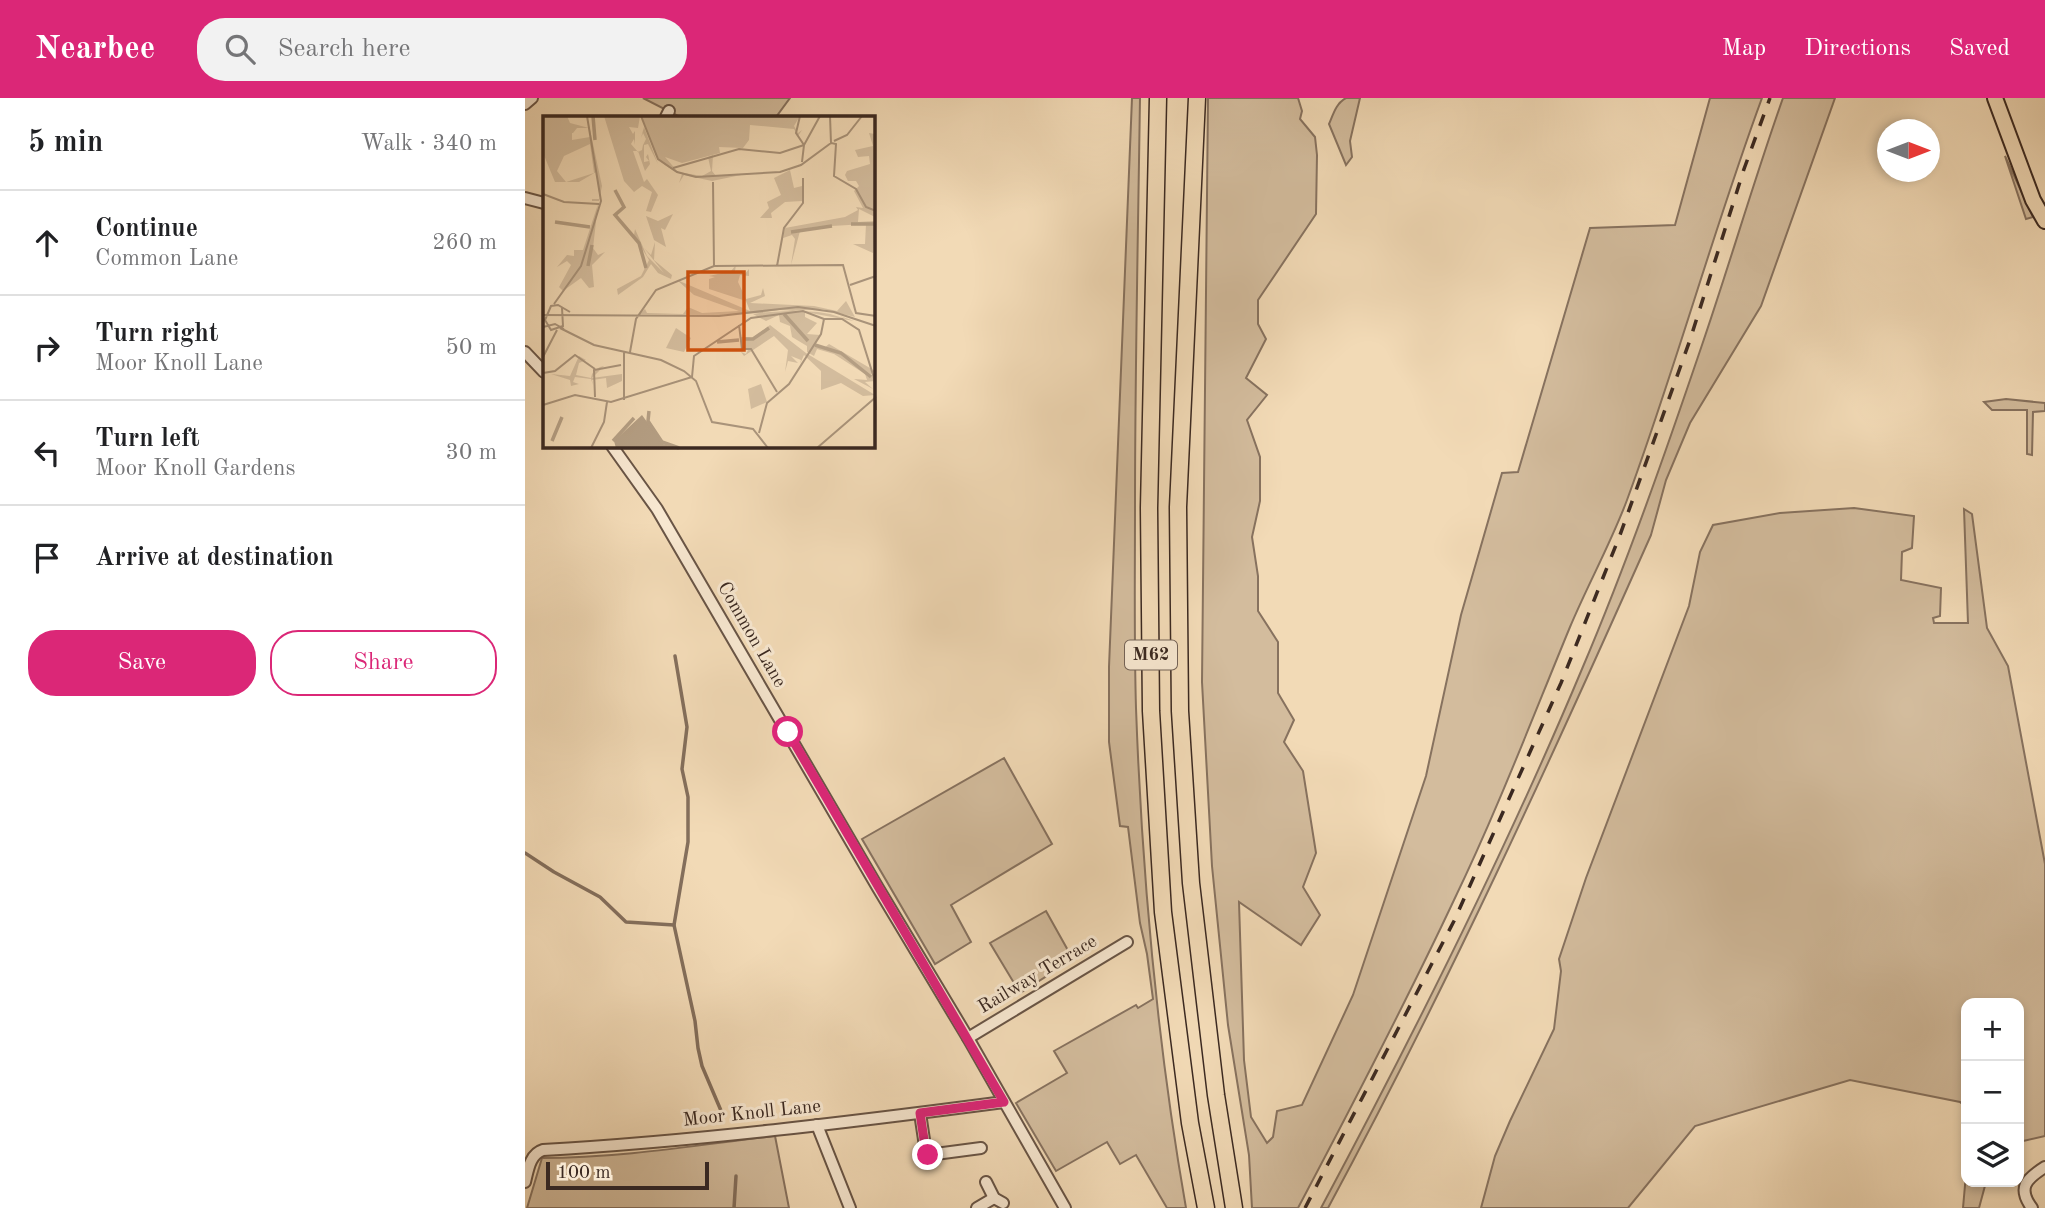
<!DOCTYPE html>
<html lang="en">
<head>
<meta charset="utf-8">
<style>
  :root { --surface:#fff; --page:#f2f2f2; --text:#202124; --muted:#757577; --line:#e0e0e0; --accent:#db2777 }
  body { margin:0; font-family:"Old Standard TT",serif; background:var(--page); color:var(--text) }
  .controls { position:absolute; right:21px; bottom:21px; display:grid; overflow:hidden; border-radius:14px; box-shadow:0 4px 10px #0003 }
  .controls button { width:63px; height:63px; display:grid; place-items:center; padding:0; border:0; border-bottom:2px solid var(--line); background:var(--surface); color:var(--text); font:35px sans-serif }
  .compass { position:absolute; left:1352px; top:21px; width:63px; height:63px; border-radius:50%; background:var(--surface); box-shadow:0 4px 10px #0003; rotate:90deg }
  .scale { position:absolute; left:21px; bottom:18px; width:163px; box-sizing:border-box; padding-left:7px; border:4px solid #3b2921; border-top:0; font-size:19px; line-height:24px; white-space:nowrap; color:#3b2921; -webkit-text-stroke:5px #f7e7d0; paint-order:stroke }
  .stop { position:absolute; width:21px; height:21px; margin:-16px; border:5px solid #db2777; border-radius:50%; background:#fff }
  .stop.end { background:#db2777; border-color:#fff; box-shadow:0 2px 7px #0008 }
  .list { margin:0; padding:0; list-style:none }
  h2 { display:flex; justify-content:space-between; align-items:center; height:91px; margin:0; padding:0 28px; font-size:30px }
  h2 small { font-size:23px; font-weight:400; color:var(--muted) }
  .list li { display:grid; grid-template-columns:46px 1fr auto; gap:21px; align-items:center; box-sizing:border-box; height:105px; padding:0 28px; border-top:2px solid var(--line) }
  .list b { display:block; font-size:26px; white-space:nowrap }
  .list p { margin:0; font-size:23px; white-space:nowrap; color:var(--muted) }
  .list em { font-size:23px; font-style:normal; color:var(--muted) }
  .actions { display:flex; gap:14px; padding:21px 28px }
  .actions a { flex:1; padding:16px 0; border:2px solid var(--accent); border-radius:28px; text-align:center; font-size:24px; color:var(--accent) }
  .actions .main { background:var(--accent); color:#fff }
  .icon { flex:none; width:38px; height:38px; fill:none; stroke:currentColor; stroke-width:2; stroke-linecap:round; stroke-linejoin:round }
  .map { position:relative; flex:none; width:1520px; height:1110px; overflow:hidden }
  header { display:flex; align-items:center; gap:42px; box-sizing:border-box; height:98px; padding:0 35px; background:var(--accent); color:#fff }
  header strong { font-size:33px }
  nav { display:flex; gap:38px; margin-inline-start:auto; font-size:24px }
  .search { width:490px; height:63px; background:var(--page); display:flex; align-items:center; gap:18px; box-sizing:border-box; padding:0 24px; border-radius:28px; color:var(--muted); font-size:26px }
  main { display:flex }
  aside { flex:1; background:var(--surface) }
  .map>svg:first-child { display:block }
  .green { fill:#d3bc9d; stroke:#87725f; stroke-width:2 }
  .lines { fill:none; stroke-linecap:round; stroke-linejoin:round }
  .stream { stroke:#846f5c; stroke-width:3.5 }
  .minor-casing { stroke:#695546; stroke-width:14 }
  .major-casing { stroke:#3b2921; stroke-width:18 }
  .highway-casing { stroke:#3b2921; stroke-width:19 }
  .minor { stroke:#f7e7d0; stroke-width:10 }
  .major { stroke:#f2dab6; stroke-width:14 }
  .highway { stroke:#f2dab6; stroke-width:16 }
  .rail { stroke:#3b2921; stroke-width:3.5; stroke-dasharray:12 12; stroke-linecap:butt }
  .route { stroke:#db2777; stroke-width:9 }
  .labels { text-anchor:middle; dominant-baseline:central; stroke-width:6; stroke-linejoin:round; paint-order:stroke }
  .shield { fill:#f7e7d0; stroke:#736256; stroke-width:2 }
  .shield-label { font-size:18px; font-weight:bold; fill:#3b2921 }
  .street-label { font-size:19px; fill:#3b2921; stroke:#f7e7d0 }
  .inset-river { fill:none; stroke:#b49e83; stroke-width:3.5 }
  .inset-road { fill:none; stroke:#a9937a; stroke-width:2 }
  .view { fill:#ce520f; fill-opacity:0.15; stroke:#ce520f; stroke-width:3.5 }
  .inset-edge { fill:none; stroke:#3b2921; stroke-width:3.5 }
</style>
</head>
<body>
<header>
<strong>Nearbee</strong>
<div class="search"><svg class="icon" aria-label="search" viewBox="0 0 24 24"><circle cx="10" cy="10" r="6"/><path d="M15 15l6 6"/></svg>Search here</div>
<nav><a>Map</a><a>Directions</a><a>Saved</a></nav>
</header>
<main>
<aside>
<h2>5 min<small>Walk · 340 m</small></h2>
<ul class="list">
<li><svg class="icon" aria-label="ahead" viewBox="0 0 24 24"><path d="M12 20V5M6 11l6-6 6 6"/></svg><div><b>Continue</b><p>Common Lane</p></div><em>260 m</em></li>
<li><svg class="icon" aria-label="right" viewBox="0 0 24 24"><path d="M7 20v-9h11M14 6l5 5-5 5"/></svg><div><b>Turn right</b><p>Moor Knoll Lane</p></div><em>50 m</em></li>
<li><svg class="icon" aria-label="left" viewBox="0 0 24 24"><path d="M17 20v-9H6M10 6l-5 5 5 5"/></svg><div><b>Turn left</b><p>Moor Knoll Gardens</p></div><em>30 m</em></li>
<li><svg class="icon" aria-label="arrive" viewBox="0 0 24 24"><path d="M6 21V4h12l-3 4 3 4H6"/></svg><div><b>Arrive at destination</b></div></li>
</ul>
<div class="actions"><a class="main">Save</a><a>Share</a></div>
</aside>
<div class="map">
<svg width="1520" height="1110" viewBox="0 0 1520 1110">
  <rect width="100%" height="100%" fill="#f2dab6"/>
  <filter id="stains"><feTurbulence type="fractalNoise" baseFrequency=".00286" numOctaves="4"/><feColorMatrix values="0 0 0 0 .2 0 0 0 0 .09 0 0 0 0 .02 0 0 0 .5 -.17"/></filter>
  <radialGradient id="worn" r=".72"><stop offset=".6" stop-color="#630" stop-opacity="0"/><stop offset="1" stop-color="#630" stop-opacity=".3"/></radialGradient>
  <g class="green">
    <polygon points="118,0 265,0 251,19 155,19"/>
    <path d="M 607,0 L 615,0 C 613,136 610,272 610,408 C 610,475 609,543 611,610 C 617,777 632,945 661,1110 L 642,1110 L 611,1057 L 595,1066 L 582,1044 L 531,1073 L 491,1005 L 542,975 L 529,953 L 611,907 L 613,910 L 628,901 L 622,856 L 615,825 L 603,729 L 595,728 L 584,644 L 584,569 Z"/>
    <path d="M 683,0 L 773,0 L 777,13 L 775,21 L 790,39 L 792,57 L 791,116 L 733,202 L 733,226 L 741,241 L 721,280 L 742,297 L 722,322 L 735,359 L 735,403 L 727,439 L 733,478 L 733,513 L 753,544 L 753,595 L 769,622 L 759,644 L 778,673 L 791,755 L 778,789 L 795,817 L 776,847 L 714,804 L 719,962 L 726,1019 L 742,1045 L 748,1039 L 752,1013 L 777,1007 L 828,897 L 901,678 L 936,517 L 977,375 L 993,374 L 1065,130 L 1150,127 L 1185,0 L 1237,0 C 1188,133 1151,269 1102,402 C 1086,445 1063,486 1045,529 C 1007,621 972,713 929,802 C 880,906 827,1008 773,1110 L 727,1110 L 724,1057 L 703,927 L 687,768 L 677,584 Z"/>
    <path d="M 821,0 L 835,0 L 825,43 L 827,59 L 821,67 L 804,26 C 808,17 811,5 821,0 Z"/>
    <path d="M 1258,0 L 1310,0 L 1236,208 L 1165,325 L 1141,382 L 1126,437 C 1025,664 921,891 803,1110 L 796,1110 C 890,934 980,755 1057,571 C 1102,465 1140,356 1177,247 C 1205,165 1229,82 1258,0 Z"/>
    <polygon points="1480,58 1508,119 1501,121"/>
    <polygon points="1481,301 1520,305 1520,313 1508,314 1507,357 1502,356 1502,312 1467,312 1459,304"/>
    <polygon points="1329,410 1389,418 1387,450 1377,454 1376,482 1416,490 1415,518 1408,520 1409,525 1443,525 1439,411 1447,416 1462,530 1483,568 1520,766 1520,1038 1494,1044 1494,905 1441,905 1441,1009 1435,1004 1325,982 1170,1028 1103,1110 956,1110 970,1058 985,1023 1029,931 1036,873 1034,861 1061,780 1164,508 1175,454 1188,427 1255,415"/>
    <polygon points="479,660 527,746 426,807 446,844 410,866 337,741"/>
    <polygon points="521,813 545,856 526,867 528,874 495,895 465,845"/>
    <path d="M 250,1038 L 264,1110 L 2,1110 L 17,1060 C 95,1060 173,1047 250,1038 Z"/>
    <polygon points="1441,1076 1441,1084 1461,1084 1454,1110 1438,1110"/>
  </g>
  <g class="lines">
    <g class="stream">
      <polyline points="150,558 162,629 157,671 163,699 163,744 149,827 170,923 173,950 177,968 197,1015"/>
      <polyline points="0,755 29,774 75,799 101,824 149,827"/>
      <polyline points="209,1110 211,1078"/>
    </g>
    <defs>
      <g id="minor">
        <polyline points="0,6 7,0"/>
        <polyline points="141,19 144,13"/>
        <polyline points="0,100 19,105"/>
        <polyline points="0,254 19,274"/>
        <polyline points="87,348 132,411 353,790 443,940 540,1110"/>
        <polyline points="443,940 602,844"/>
        <polyline points="395,1015 401,1055 403,1057 456,1050"/>
        <polyline points="292,1027 325,1110"/>
        <path d="M 0,1084 C 3,1072 5,1056 18,1052 C 172,1043 326,1024 479,1004"/>
        <polyline points="461,1084 469,1100 478,1105"/>
        <polyline points="452,1110 469,1100"/>
        <path d="M 1507,1110 C 1492,1090 1501,1081 1520,1069"/>
      </g>
      <polyline id="major" points="1470,0 1508,102 1520,123"/>
      <g id="highway">
        <polyline points="633,0 624,410 626,613 638,814 665,1025 681,1110"/>
        <polyline points="672,0 653,409 655,613 666,785 691,997 709,1110"/>
      </g>
    </defs>
    <use href="#minor" class="minor-casing"/>
    <use href="#major" class="major-casing"/>
    <use href="#highway" class="highway-casing"/>
    <use href="#minor" class="minor"/>
    <use href="#major" class="major"/>
    <use href="#highway" class="highway"/>
    <polyline class="rail" points="780,1110 929,823 1036,585 1095,437 1165,242 1219,71 1245,0"/>
  </g>
  <g class="lines">
    <polyline class="route" points="263,634 479,1004 395,1015 401,1055 403,1057"/>
  </g>
  <g class="labels">
    <rect class="shield" x="600" y="542.5" width="52" height="29" rx="5"/>
    <g class="shield-label">
      <text x="626" y="557">M62</text>
    </g>
    <g class="street-label">
      <text transform="translate(226 537) rotate(60)">Common Lane</text>
      <text transform="translate(513 877) rotate(-31)">Railway Terrace</text>
      <text transform="translate(227 1016) rotate(-6)">Moor Knoll Lane</text>
    </g>
  </g>
  <g transform="translate(18 18)">
    <rect width="332" height="332" fill="#f2dab6"/>
    <path d="M 0,0 L 24,0 L 27,7 L 46,12 L 34,12 L 30,17 L 40,17 L 29,17 L 29,24 L 47,21 L 46,9 L 59,70 L 56,85 L 49,85 L 49,83 L 57,83 L 53,56 L 36,66 L 12,66 L 0,37 ZM 47,28 L 51,57 L 23,66 L 14,55 L 21,40 ZM 61,0 L 97,0 L 95,12 L 86,11 L 90,18 L 92,15 L 92,29 L 91,23 L 88,28 L 95,36 L 99,34 L 100,29 L 93,28 L 100,29 L 103,23 L 100,17 L 98,22 L 101,11 L 115,48 L 105,28 L 101,29 L 101,46 L 106,45 L 103,41 L 105,38 L 107,48 L 102,55 L 95,35 L 90,35 L 101,66 L 104,63 L 115,79 L 108,96 L 103,95 L 109,76 L 99,70 L 91,76 L 81,65 ZM 98,0 L 257,0 L 251,10 L 255,17 L 259,14 L 255,20 L 251,13 L 207,9 L 206,24 L 200,32 L 176,31 L 177,37 L 139,47 L 122,41 L 135,56 L 159,60 L 168,55 L 165,41 L 170,39 L 169,55 L 173,60 L 198,59 L 169,65 L 141,59 L 136,67 L 139,58 L 131,55 L 122,49 L 113,40 ZM 326,17 L 332,18 L 332,101 L 316,93 L 315,106 L 332,105 L 330,137 L 310,128 L 322,128 L 323,108 L 271,111 L 257,115 L 248,149 L 252,123 L 249,119 L 240,122 L 242,112 L 302,101 L 315,94 L 313,91 L 320,92 L 311,75 L 316,70 L 313,65 L 305,65 L 302,59 L 304,55 L 327,48 L 326,40 L 315,41 L 312,34 L 330,30 ZM 247,54 L 251,72 L 259,70 L 259,85 L 242,86 L 228,97 L 229,102 L 217,102 L 226,92 L 224,86 L 238,79 L 231,62 ZM 55,88 L 50,132 L 55,139 L 62,136 L 49,149 L 51,171 L 46,172 L 38,162 L 20,175 L 16,171 L 28,149 L 24,145 L 14,151 L 24,139 L 31,140 L 31,134 L 40,134 ZM 130,98 L 122,114 L 118,112 L 123,131 L 111,124 L 103,100 L 115,105 ZM 87,113 L 91,119 L 92,113 L 104,140 L 121,157 L 101,132 L 108,139 L 112,126 L 111,144 L 129,159 L 128,163 L 115,157 L 108,148 L 100,161 L 75,179 L 74,173 L 98,160 L 106,144 ZM 193,149 L 192,155 L 201,159 L 206,153 L 206,160 L 197,159 L 195,166 L 203,183 L 218,179 L 220,172 L 222,180 L 207,187 L 271,190 L 294,195 L 303,185 L 312,201 L 279,193 L 178,199 L 96,198 L 102,193 L 104,197 L 140,198 L 145,191 L 159,197 L 196,195 L 151,179 L 134,164 L 207,195 L 203,185 L 166,173 L 166,163 L 172,161 L 166,160 L 188,155 ZM 236,194 L 275,196 L 287,198 L 303,203 L 297,200 L 311,205 L 262,196 L 262,201 L 274,207 L 264,218 L 277,219 L 271,229 L 280,233 L 286,228 L 332,255 L 328,258 L 332,265 L 322,266 L 330,273 L 311,263 L 324,264 L 322,258 L 291,238 L 274,233 L 271,240 L 264,236 L 264,230 L 249,221 L 247,210 L 237,206 L 236,199 L 223,205 L 210,198 ZM 227,209 L 263,237 L 332,279 L 320,280 L 298,267 L 278,274 L 278,255 L 261,239 L 257,248 L 258,244 L 248,240 L 255,247 L 245,245 L 242,256 L 245,234 L 231,220 L 201,240 L 198,236 L 203,238 L 205,234 L 199,233 L 198,221 L 210,222 ZM 133,212 L 148,222 L 141,236 L 123,232 ZM 36,240 L 43,244 L 36,247 L 33,259 L 48,262 L 49,258 L 52,254 L 57,251 L 61,250 L 49,262 L 79,258 L 79,265 L 64,272 L 63,262 L 49,264 L 50,269 L 48,263 L 32,261 L 30,266 L 36,268 L 28,270 L 27,264 L 8,258 L 27,260 ZM 218,268 L 224,286 L 208,293 L 205,273 Z" fill="#d3bc9d" fill-rule="evenodd"/>
    <path d="M 99,299 L 120,328 L 135,332 L 73,332 L 71,325 Z" fill="#b49e83"/>
    <path class="inset-river" d="M 50,0 L 52,24M 72,74 L 81,91 L 72,99 L 96,127 L 103,152M 12,106 L 47,111M 308,108 L 333,108M 248,116 L 289,110M 45,150 L 49,129M 241,198 L 265,225M 200,223 L 210,223 L 226,212M 174,226 L 196,224M 272,229 L 298,237 L 328,261M 106,295 L 105,305 L 119,326 L 136,332M 9,325 L 19,301M 70,325 L 91,302"/>
    <path class="inset-road" d="M 98,0 L 115,43 L 134,56 L 153,61 L 237,56 L 258,49 L 288,27M 257,0 L 253,17 L 261,29M 287,0 L 288,27 L 293,28 L 291,60 L 313,73 L 323,91 L 333,95M 291,25 L 304,19 L 319,0M 259,46 L 261,29 L 277,0M 130,52 L 196,33 L 237,37 L 261,29M 170,66 L 171,150M 0,78 L 21,86 L 56,88M 234,150 L 241,112 L 260,87 L 260,62M 307,169 L 333,160M 11,188 L 38,150 L 58,85 L 44,0M 19,192 L 20,210 L 8,214 L 2,204 L 8,190 L 15,189 L 27,196M 0,199 L 176,200 L 255,191 L 291,196 L 333,210M 281,203 L 299,203 L 316,214 L 331,262 L 333,294M 196,209 L 199,233 L 208,233 L 234,276M 0,211 L 12,208 L 21,213M 17,212 L 51,229 L 118,244 L 141,255 L 153,265 L 169,306 L 210,313 L 225,332M 81,235 L 81,284M 87,236 L 93,203 L 113,174 L 171,150 L 300,149 L 313,197 L 333,200M 0,241 L 14,214M 0,257 L 12,255 L 32,239 L 52,253M 52,281 L 51,254 L 78,249M 0,289 L 32,279 L 68,286 L 149,261 L 151,240 L 208,202 L 260,195 L 281,203M 216,317 L 224,287 L 246,268 L 278,218 L 281,203M 48,332 L 61,306 L 64,286M 274,332 L 333,281"/>
    <path class="view" d="M 145,156 L 201,156 L 201,234 L 145,234 Z"/>
    <rect width="332" height="332" class="inset-edge"/>
  </g>
  <rect width="100%" height="100%" filter="url(#stains)"/>
  <rect width="100%" height="100%" fill="url(#worn)"/>
</svg>
<div class="controls">
<button>+</button>
<button>−</button>
<button><svg class="icon" aria-label="layers" viewBox="0 0 24 24"><path d="M12 4l9 5-9 5-9-5zM3 14l9 5 9-5"/></svg></button>
</div>
<svg class="compass" viewBox="-18 -18 36 36"><path d="M0-13l5 13h-10z" fill="#e53935"/><path d="M0 13l5-13h-10z" fill="#757577"/></svg>
<div class="scale">100 m</div>
<div class="stop" style="left:263px;top:634px"></div>
<div class="stop end" style="left:403px;top:1057px"></div>
</div>
</main>
</body>
</html>
